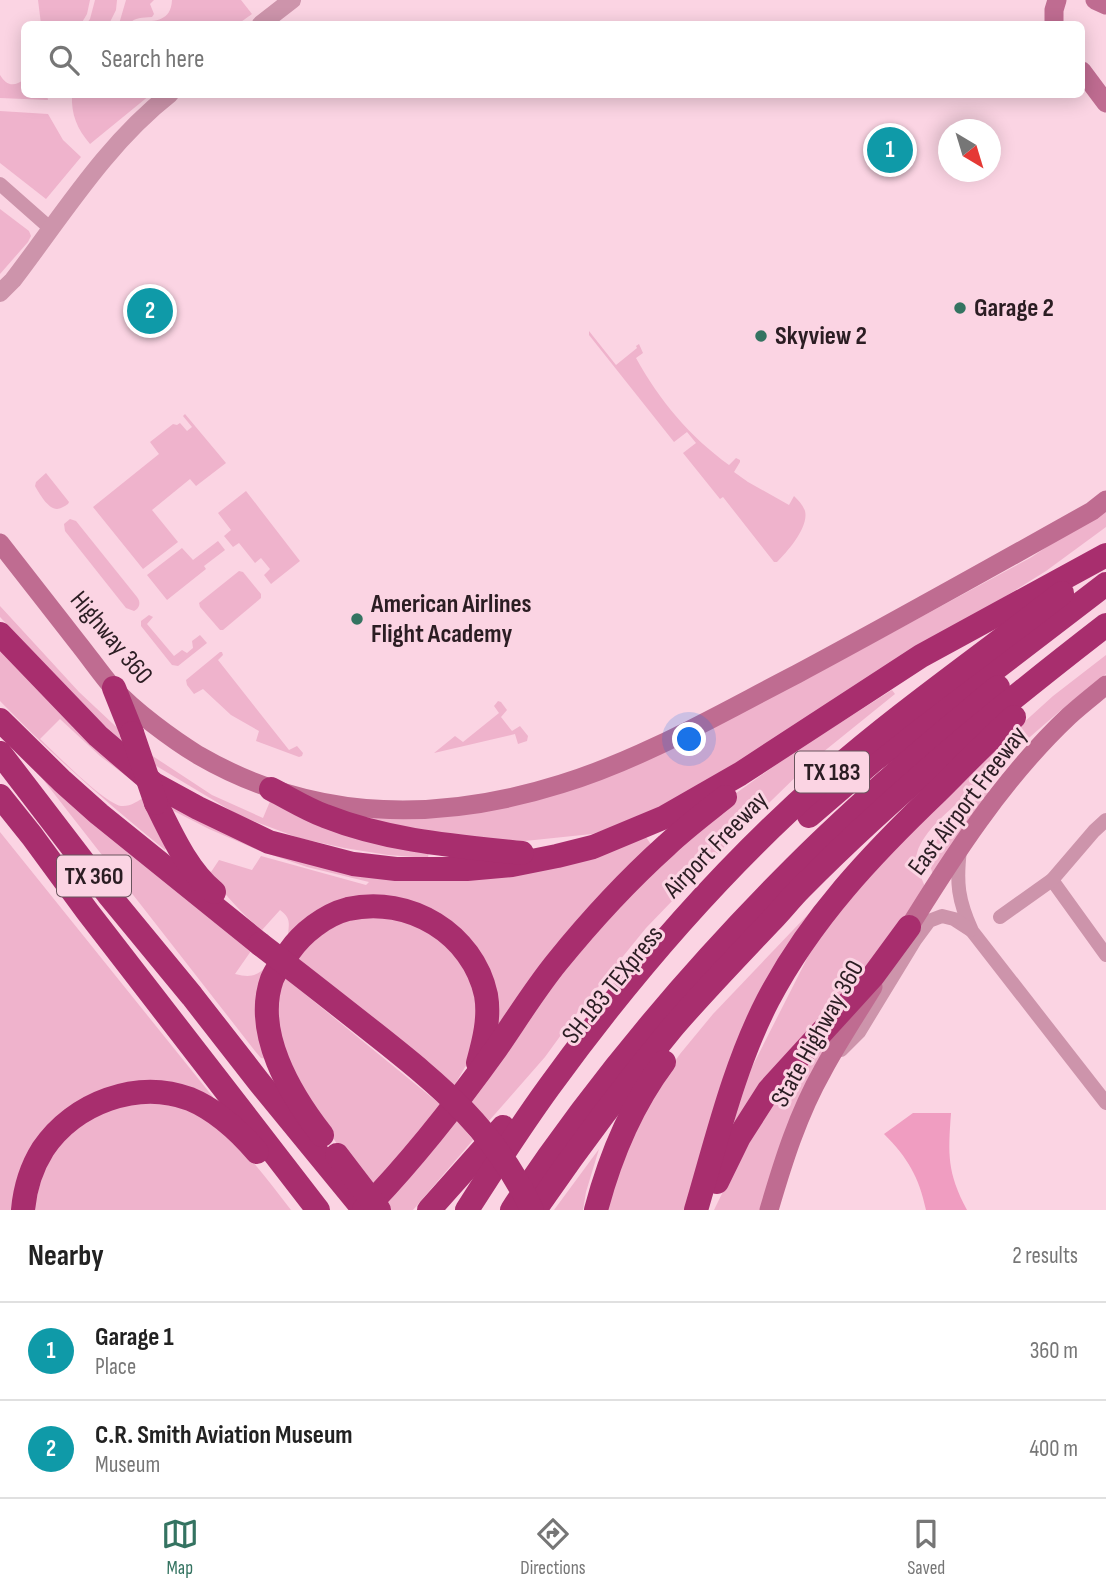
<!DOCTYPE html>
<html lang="en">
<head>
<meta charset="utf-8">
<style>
  :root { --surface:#fff; --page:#f6f6f6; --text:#222; --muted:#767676; --line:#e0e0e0; --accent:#347361 }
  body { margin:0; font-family:"Sofia Sans Condensed",sans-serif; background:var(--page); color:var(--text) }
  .compass { position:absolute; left:938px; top:119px; width:63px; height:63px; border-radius:50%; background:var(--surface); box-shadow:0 4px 18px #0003; rotate:142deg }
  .you { position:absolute; left:690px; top:740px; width:24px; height:24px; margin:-18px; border:5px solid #fff; border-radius:50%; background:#1a73e8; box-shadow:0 0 0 10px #1a73e833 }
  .badge { display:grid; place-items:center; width:46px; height:46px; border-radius:50%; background:var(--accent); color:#fff; font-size:23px; font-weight:700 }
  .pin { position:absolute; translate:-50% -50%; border:4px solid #fff; box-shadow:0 2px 7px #0006 }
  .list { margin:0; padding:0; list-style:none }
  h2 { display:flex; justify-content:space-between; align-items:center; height:91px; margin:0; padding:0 28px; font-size:30px }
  h2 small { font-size:23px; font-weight:400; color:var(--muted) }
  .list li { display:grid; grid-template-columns:46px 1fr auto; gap:21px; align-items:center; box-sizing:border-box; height:98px; padding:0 28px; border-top:2px solid var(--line) }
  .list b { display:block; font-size:26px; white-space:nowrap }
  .list p { margin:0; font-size:23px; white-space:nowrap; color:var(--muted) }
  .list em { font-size:23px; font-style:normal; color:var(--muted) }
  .icon { flex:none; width:38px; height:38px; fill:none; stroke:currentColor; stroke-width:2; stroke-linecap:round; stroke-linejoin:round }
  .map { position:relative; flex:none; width:1106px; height:1210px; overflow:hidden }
  .search { position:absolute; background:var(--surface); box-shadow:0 4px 18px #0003; left:21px; right:21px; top:21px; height:77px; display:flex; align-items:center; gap:18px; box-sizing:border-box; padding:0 24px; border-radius:10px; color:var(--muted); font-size:26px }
  .sheet { height:287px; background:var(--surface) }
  nav { display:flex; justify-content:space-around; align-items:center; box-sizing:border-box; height:98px; border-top:2px solid var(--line); background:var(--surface); font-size:19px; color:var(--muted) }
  nav a { display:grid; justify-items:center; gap:4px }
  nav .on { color:var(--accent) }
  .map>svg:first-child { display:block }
  .green { fill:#efb3cc }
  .water { fill:#f09dc1 }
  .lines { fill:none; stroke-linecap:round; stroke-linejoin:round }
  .minor { stroke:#cd94ab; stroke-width:14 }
  .tertiary { stroke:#cd94ab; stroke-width:18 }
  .secondary { stroke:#bf6c91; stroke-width:19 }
  .motorway { stroke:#a82e6e; stroke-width:24 }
  .motorway-bridge { stroke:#a82e6e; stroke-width:24 }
  .poi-dot { fill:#347361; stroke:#fbd4e3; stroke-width:2.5 }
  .labels { text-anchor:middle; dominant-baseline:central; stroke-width:6; stroke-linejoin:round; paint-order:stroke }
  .shield { fill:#fbd4e3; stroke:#69545d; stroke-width:2 }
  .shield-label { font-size:24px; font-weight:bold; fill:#2b1d23 }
  .poi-label { font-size:26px; font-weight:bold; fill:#2b1d23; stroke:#fbd4e3; text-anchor:start }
  .street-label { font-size:26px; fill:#2b1d23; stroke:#fbd4e3 }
</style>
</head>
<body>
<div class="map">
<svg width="1106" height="1210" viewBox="0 0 1106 1210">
  <rect width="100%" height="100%" fill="#fbd4e3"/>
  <g class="green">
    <polygon points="38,0 90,0 87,14 81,24 41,24"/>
    <polygon points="95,0 117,0 116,10 109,24 86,24 90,19"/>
    <path d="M 126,0 L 154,0 L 150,4 L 154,14 L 152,17 C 142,18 135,17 129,24 L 119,24 Z"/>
    <path d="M 172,0 L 241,0 L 252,14 L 238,24 L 141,24 L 140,22 C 156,21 171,21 172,0 Z"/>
    <path d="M 0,75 C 6,85 14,88 24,79 L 24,94 L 47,95 L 48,100 L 0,98 Z"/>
    <path d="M 72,95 L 72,94 L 150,95 L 90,144 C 77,129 71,114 72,95 Z"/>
    <polygon points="0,111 48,114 63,140 81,157 46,199 0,163"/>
    <polygon points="0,209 29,231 31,236 28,242 0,274"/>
    <path d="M 589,331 L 616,365 L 637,348 L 636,346 L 639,344 L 643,353 L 636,358 C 659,400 690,437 729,465 L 736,458 L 740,460 L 740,462 L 734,472 L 748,482 L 789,505 L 794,496 C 798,500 803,505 805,511 C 809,527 788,551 777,562 L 774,562 L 723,497 L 720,499 L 683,453 L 696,443 L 687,432 L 674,442 L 589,335 Z"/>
    <polygon points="185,414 226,463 196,486 190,479 152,510 178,542 143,569 93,507 159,454 150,442 173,424 177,425 180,423 187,431 192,427 183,416"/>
    <path d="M 46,473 L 69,502 L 68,504 C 65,506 60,509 57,509 C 48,509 39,493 35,486 L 36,482 Z"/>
    <polygon points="246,491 300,561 271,584 264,575 270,569 261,558 255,563 239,543 233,547 224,536 231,530 218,513"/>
    <polygon points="1106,508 1106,527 1046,571 684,797 631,821 592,834 505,843 434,838 366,817 493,808 799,683 1030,558"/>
    <path d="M 70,519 L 76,521 L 137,597 C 141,602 140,608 134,611 L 126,608 L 65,531 L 64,524 Z"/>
    <polygon points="218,541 225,550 204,566 206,569 167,600 147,575 182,548 193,560"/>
    <polygon points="239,571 243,572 261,594 261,598 223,630 220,630 200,607 199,603"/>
    <polygon points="0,606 79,692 127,737 129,747 96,718 0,617"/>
    <polygon points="149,615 153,617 147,624 174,656 182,650 187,653 193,648 192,641 200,635 207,643 178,666 172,665 141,626 141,621"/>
    <path d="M 0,646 L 143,789 L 100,756 L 60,719 L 40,739 C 54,752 104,803 121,806 C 130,807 138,801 146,796 L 168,845 L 165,850 C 107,803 51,754 0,701 Z"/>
    <polygon points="220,652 222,652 223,655 218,660 289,750 297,746 303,753 302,756 299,757 256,741 259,731 231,715 203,689 194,694 187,685 186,680"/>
    <path d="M 1106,655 L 1106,674 C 1058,711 1013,751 969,793 C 952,808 923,831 917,853 C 914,864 922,879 926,889 L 876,965 L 751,1107 L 727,1129 L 750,1071 L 821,931 L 944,795 L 1053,696 Z"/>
    <polygon points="892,690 895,694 812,761 729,842 646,928 577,1013 545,1057 488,1122 469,1100 515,1030 632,885 732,796 794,752"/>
    <polygon points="498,701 501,702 507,710 501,717 512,731 520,726 528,736 527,741 518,744 515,734 434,753 455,736 463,742 499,713 494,706"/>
    <path d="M 20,750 L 251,951 L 235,974 C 251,978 257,976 268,965 L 267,1059 L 261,1058 L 255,1051 Z"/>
    <polygon points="145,751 212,795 263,818 271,799 429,850 428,858 388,855 344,848 299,838 240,816 148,761"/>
    <path d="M 987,790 L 990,794 L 933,875 C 931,868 928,861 930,853 C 935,835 972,804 987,790 Z"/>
    <path d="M 162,796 L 385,874 L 646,837 L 652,846 L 493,1038 L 490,985 L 407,903 L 288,935 C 289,923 291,918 280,910 L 262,930 C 239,912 222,891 205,867 L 211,872 L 219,860 L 252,870 L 261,856 L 366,885 L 369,882 L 307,867 L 260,851 L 209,829 L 166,807 Z"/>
    <polygon points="0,832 213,1097 210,1101 94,1097 15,1210 0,1210"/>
    <polygon points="815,907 687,1210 605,1210 646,1102 680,1054 713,1014"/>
    <polygon points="383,915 424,925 470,971 480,1009 474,1052 454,1086 295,956 303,947 345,920"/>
    <polygon points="284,977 441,1105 373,1189 344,1154 304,1096 279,1040 277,998"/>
    <polygon points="826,1040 831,1043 762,1210 714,1210 753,1130 778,1093"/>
    <path d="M 139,1102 C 150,1103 165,1102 176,1105 C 227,1122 260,1170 291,1210 L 33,1210 L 45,1167 L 68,1134 L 98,1113 Z"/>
    <polygon points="455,1118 473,1140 413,1210 388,1210 382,1202"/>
    <polygon points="599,1149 586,1192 583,1210 554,1210"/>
  </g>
  <path class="water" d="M 913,1113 L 951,1113 C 948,1155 947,1172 967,1210 L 926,1210 C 919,1177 908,1158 884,1134 Z"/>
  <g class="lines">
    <g class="minor">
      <polyline points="0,184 51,229"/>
      <path d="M 960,850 C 956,883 958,900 972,931 L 1106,1103"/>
      <polyline points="1052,880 1106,955"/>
      <polyline points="1000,917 1052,880 1094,831 1106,820"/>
      <polyline points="841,1050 859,1032 915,940 929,921 942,916 954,919 971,930"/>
    </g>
    <g class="tertiary">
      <polyline points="261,24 292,0"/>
      <path d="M 0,293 L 13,280 C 62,216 106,144 170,94"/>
    </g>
    <g class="secondary">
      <polyline points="1095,0 1106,5"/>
      <polyline points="1054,24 1054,10 1057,0"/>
      <polyline points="1082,71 1106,103"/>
      <path d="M 0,543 C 26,576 52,610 78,643 C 90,658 101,674 113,688 C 134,711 172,739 198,755 C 312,821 437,823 561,784 C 643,759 721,713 797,674 C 896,621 994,566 1092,511 L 1106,500"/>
      <path d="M 903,937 C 951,859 1002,779 1069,716 C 1081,705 1094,695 1106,685"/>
      <path d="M 769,1210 C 783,1162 798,1114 823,1070 C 838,1042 856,1015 873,987"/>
    </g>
    <g class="motorway">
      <polyline points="0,634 98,736 154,784 198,808 269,842 353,864 396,869 467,869 512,865 557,856 593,847 665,817 740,774 921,656 1106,555"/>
      <polyline points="114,688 132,733"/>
      <polyline points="0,720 62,781 99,814 260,944"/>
      <polyline points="0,753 108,894 192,996 259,1082 364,1210"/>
      <path d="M 271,789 C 289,798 306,809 325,816 C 388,841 455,846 522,853"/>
      <polyline points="0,796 32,836 87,911 318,1210"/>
      <path d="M 156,803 C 171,833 187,870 214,892"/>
      <polyline points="809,816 874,760 986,676 1106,584"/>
      <path d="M 322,1135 C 290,1094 253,1032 272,979 C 276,970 283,960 289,952 C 302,933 325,915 348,909 C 409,895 473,934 486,995 C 490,1018 484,1041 478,1063"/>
      <polyline points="717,1182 739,1137 769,1090 873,976 909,927"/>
      <path d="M 23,1210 C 25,1188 31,1168 43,1149 C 74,1103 137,1079 190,1099 C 216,1110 239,1131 257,1152"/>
      <path d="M 364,1210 C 413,1160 455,1106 496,1049 C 516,1020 535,989 557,962 C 591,920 627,881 667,845 C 685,828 705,813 725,797"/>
      <polyline points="429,1210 503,1127"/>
      <path d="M 467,1210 C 493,1169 520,1127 549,1087 C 628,978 723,868 824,779 C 900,712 983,655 1062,593"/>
      <path d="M 512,1210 C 594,1086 690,972 795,867 C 859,803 928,744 998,687"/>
      <path d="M 535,1210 C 578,1147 623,1087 672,1028 C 703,992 736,958 769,923 C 780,912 790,899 801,888 C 896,792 1000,707 1106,625"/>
      <path d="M 596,1210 C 610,1157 631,1106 664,1062"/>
      <path d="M 696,1210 C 717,1139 734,1066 768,1000 C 811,918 872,854 938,791 C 963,766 988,740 1014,717"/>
    </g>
    <g class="motorway-bridge">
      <polyline points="132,733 156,803"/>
      <path d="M 260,944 C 298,973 336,1003 374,1033 C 441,1086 495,1130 532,1210"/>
      <polyline points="337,1155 379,1210"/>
    </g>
  </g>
  <g class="poi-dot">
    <circle cx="960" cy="308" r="7"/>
    <circle cx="761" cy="336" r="7"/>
    <circle cx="357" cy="619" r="7"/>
  </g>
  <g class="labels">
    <g class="shield">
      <rect x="795" y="751.5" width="74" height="41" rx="5"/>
      <rect x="57" y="855.5" width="74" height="41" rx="5"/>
    </g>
    <g class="shield-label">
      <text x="832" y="772">TX 183</text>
      <text x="94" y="876">TX 360</text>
    </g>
    <g class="poi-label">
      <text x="974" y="308">Garage 2</text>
      <text x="775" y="336">Skyview 2</text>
      <text x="371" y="604">American Airlines<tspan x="371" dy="30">Flight Academy</tspan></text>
    </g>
    <g class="street-label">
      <text transform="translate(111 638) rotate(50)">Highway 360</text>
      <text transform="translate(968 801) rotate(-53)">East Airport Freeway</text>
      <text transform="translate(716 845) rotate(-46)">Airport Freeway</text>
      <text transform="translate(613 985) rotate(-51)">SH 183 TEXpress</text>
      <text transform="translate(818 1034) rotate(-61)">State Highway 360</text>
    </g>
  </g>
</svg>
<svg class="compass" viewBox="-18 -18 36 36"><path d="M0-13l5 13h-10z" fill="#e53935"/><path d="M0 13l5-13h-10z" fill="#767676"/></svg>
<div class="you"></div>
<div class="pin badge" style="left:890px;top:150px;background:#0f9aa8">1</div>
<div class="pin badge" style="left:150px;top:311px;background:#0f9aa8">2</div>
<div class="search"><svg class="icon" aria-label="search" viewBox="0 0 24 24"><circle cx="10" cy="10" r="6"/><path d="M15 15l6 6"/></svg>Search here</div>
</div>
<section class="sheet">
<h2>Nearby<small>2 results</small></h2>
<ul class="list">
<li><span class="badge" style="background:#0f9aa8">1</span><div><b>Garage 1</b><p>Place</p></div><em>360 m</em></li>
<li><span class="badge" style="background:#0f9aa8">2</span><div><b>C.R. Smith Aviation Museum</b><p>Museum</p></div><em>400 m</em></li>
</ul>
</section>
<nav>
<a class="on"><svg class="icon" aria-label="map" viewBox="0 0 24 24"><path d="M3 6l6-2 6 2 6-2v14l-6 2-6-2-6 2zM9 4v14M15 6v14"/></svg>Map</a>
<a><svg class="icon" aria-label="directions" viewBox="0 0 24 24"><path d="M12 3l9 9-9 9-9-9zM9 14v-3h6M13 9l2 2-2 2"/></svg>Directions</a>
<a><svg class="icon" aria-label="saved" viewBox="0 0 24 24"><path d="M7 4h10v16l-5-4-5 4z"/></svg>Saved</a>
</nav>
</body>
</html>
